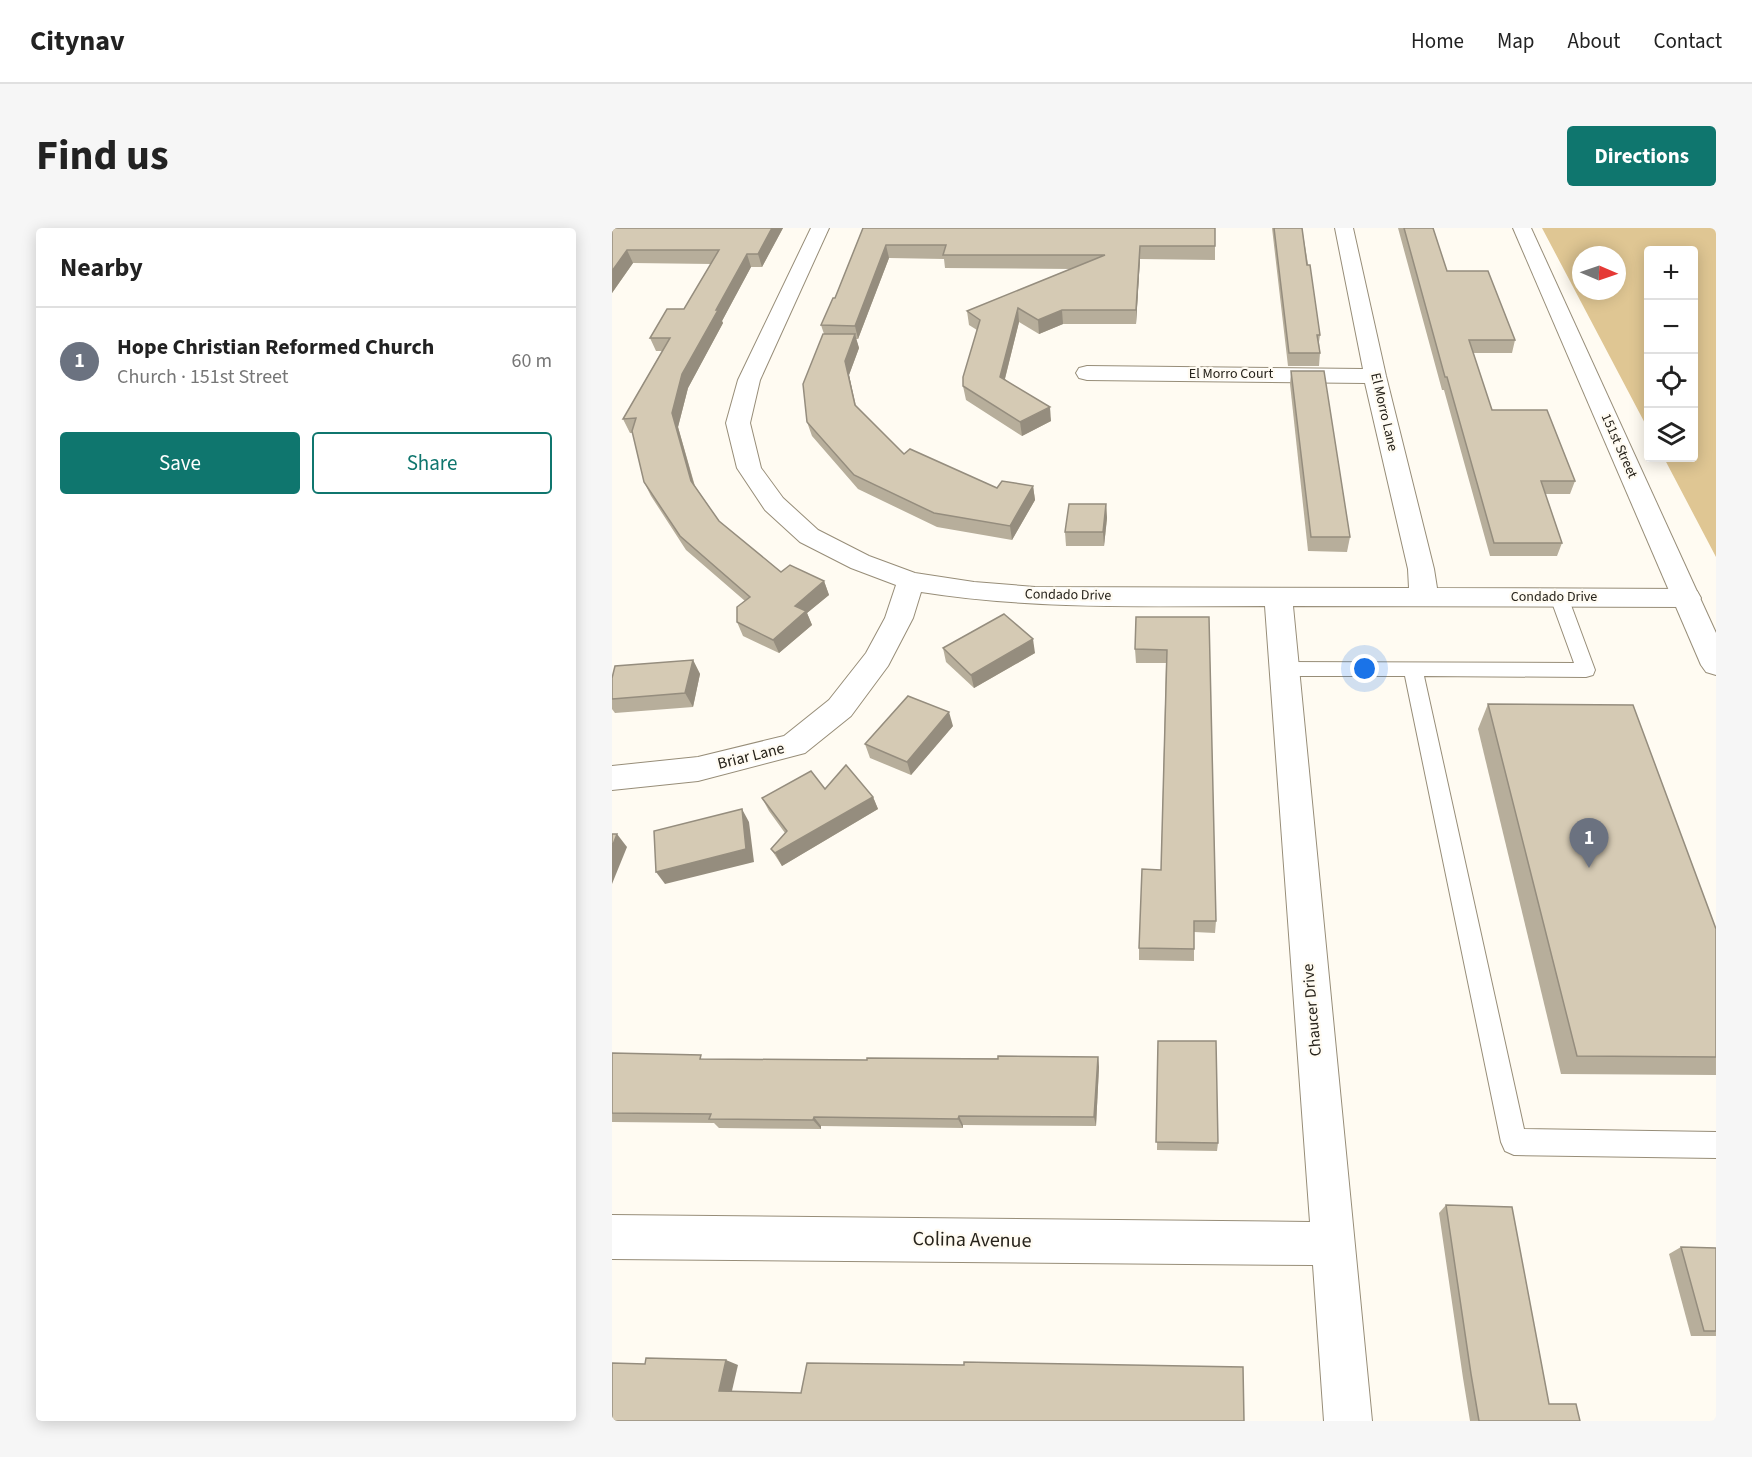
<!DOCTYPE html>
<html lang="en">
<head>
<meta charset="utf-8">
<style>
  :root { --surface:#fff; --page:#f6f6f6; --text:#222; --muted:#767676; --line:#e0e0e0; --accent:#0f766e }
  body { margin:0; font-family:"Source Sans 3",sans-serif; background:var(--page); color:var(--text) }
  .controls { position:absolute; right:18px; top:18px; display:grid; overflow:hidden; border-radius:6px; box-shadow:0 3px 15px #0003 }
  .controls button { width:54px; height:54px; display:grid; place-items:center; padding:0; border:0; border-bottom:2px solid var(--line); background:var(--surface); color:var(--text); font:30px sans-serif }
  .compass { position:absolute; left:960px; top:18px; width:54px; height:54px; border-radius:50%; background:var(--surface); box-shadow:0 3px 15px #0003; rotate:92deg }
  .you { position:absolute; left:753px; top:441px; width:21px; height:21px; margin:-15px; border:4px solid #fff; border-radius:50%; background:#1a73e8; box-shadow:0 0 0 9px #1a73e833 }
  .badge { display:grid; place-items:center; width:39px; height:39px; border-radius:50%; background:var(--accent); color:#fff; font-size:20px; font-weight:700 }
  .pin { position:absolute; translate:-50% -50px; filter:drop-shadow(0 2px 3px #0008) }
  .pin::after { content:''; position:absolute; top:32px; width:21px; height:18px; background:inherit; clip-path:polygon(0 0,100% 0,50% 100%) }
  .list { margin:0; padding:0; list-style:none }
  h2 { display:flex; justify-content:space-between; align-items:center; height:78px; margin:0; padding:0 24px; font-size:26px }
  h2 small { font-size:20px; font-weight:400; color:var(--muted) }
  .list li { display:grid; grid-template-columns:39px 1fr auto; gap:18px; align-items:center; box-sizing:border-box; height:108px; padding:0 24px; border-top:2px solid var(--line) }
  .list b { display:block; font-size:22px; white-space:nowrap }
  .list p { margin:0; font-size:20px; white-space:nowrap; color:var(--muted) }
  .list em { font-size:20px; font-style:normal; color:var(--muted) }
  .actions { display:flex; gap:12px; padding:18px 24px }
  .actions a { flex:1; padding:14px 0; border:2px solid var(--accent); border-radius:6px; text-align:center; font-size:21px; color:var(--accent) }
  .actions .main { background:var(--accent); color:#fff }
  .icon { flex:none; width:33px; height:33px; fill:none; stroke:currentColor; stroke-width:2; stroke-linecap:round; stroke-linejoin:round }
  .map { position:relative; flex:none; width:1104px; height:1193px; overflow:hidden; border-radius:6px }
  header { display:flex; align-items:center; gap:36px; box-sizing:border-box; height:84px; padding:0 30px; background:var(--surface); border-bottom:2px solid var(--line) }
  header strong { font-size:28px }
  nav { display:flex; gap:33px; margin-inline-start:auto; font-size:21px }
  .intro { display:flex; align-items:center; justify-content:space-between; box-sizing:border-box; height:144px; padding:0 36px }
  h1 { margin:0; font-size:42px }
  .button { padding:15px 27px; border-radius:6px; background:var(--accent); color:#fff; font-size:21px; font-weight:700 }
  main { display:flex; gap:36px; padding:0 36px }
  aside { flex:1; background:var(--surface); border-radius:6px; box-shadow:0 3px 15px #0003 }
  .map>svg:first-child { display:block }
  .forest { fill:#dfc693; fill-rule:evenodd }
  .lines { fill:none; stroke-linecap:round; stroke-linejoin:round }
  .lane-casing { stroke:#978d78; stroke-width:2 }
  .street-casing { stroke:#978d78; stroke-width:2 }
  .secondary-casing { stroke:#978d78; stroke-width:2 }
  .lane { fill:#fff; fill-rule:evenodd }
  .street { fill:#fff; fill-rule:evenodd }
  .secondary { fill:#fff; fill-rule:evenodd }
  .wall { fill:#b7ae9b }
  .shaded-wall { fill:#958d7e }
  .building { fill:#d5cab4; stroke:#958d7e; stroke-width:1.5 }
  .labels { text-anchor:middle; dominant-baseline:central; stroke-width:4.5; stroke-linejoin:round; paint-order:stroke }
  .far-street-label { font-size:14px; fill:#27231b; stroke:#fffbf2 }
  .street-label { font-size:16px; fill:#27231b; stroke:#fffbf2 }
  .near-street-label { font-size:20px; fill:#27231b; stroke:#fffbf2 }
</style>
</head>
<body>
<header>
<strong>Citynav</strong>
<nav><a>Home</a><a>Map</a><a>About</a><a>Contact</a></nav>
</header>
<div class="intro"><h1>Find us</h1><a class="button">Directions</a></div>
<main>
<aside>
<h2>Nearby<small></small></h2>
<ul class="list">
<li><span class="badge" style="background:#6b7280">1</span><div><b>Hope Christian Reformed Church</b><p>Church · 151st Street</p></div><em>60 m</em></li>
</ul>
<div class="actions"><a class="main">Save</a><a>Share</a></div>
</aside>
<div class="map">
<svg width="1104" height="1193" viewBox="0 0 1104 1193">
  <rect width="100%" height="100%" fill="#fffbf2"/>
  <path class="forest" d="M 930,0 L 1104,0 L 1104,329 L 1052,230 L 1082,230 L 1082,22 L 1036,22 L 1036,201 ZM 969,27 L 1005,27 L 1005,63 L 969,63 Z"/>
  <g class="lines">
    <defs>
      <polygon id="lane" points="947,363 953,365 956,369 983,442 981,447 974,449 812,448 912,901 1104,904 1104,930 902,927 893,923 889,914 793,448 670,448 663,446 661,441 663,436 670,434 962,435 938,369 941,365"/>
      <path id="street" d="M 199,0 L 217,0 L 148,152 L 138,195 L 149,240 L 171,270 L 206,302 L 257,328 L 303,345 L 362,354 L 423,359 L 797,360 L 796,341 L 753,155 L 475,152 L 467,150 L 464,145 L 467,140 L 475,138 L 751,141 L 723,0 L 741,0 L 774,148 L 822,341 L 825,360 L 1075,361 L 1085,363 L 1089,370 L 1085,377 L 1075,379 L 681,378 L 760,1193 L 712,1193 L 701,1037 L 0,1031 L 0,987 L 698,994 L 653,378 C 538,378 423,382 309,364 L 301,390 L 276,438 L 239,488 L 193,525 L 86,553 L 0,562 L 0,538 L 86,529 L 172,508 L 217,472 L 254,425 L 273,390 L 284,357 L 239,340 L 188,314 L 153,282 L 125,240 L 114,195 L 126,152 Z"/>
      <polygon id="secondary" points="901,0 919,0 1104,405 1104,447 1094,444 1089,437"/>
    </defs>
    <use href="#lane" class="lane-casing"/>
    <use href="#street" class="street-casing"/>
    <use href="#secondary" class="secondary-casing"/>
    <use href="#lane" class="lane"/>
    <use href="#street" class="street"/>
    <use href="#secondary" class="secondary"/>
  </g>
  <g class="wall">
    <polygon points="0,0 171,0 150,39 139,39 110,93 111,95 76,160 66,199 83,258 107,293 169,344 212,353 217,367 195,385 200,397 167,425 131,408 125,394 133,373 74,322 39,268 32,254 21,205 18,205 11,191 50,123 44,123 38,110 72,81 100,36 21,35 0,65"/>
    <polygon points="251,0 603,18 603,32 528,31 524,96 451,96 427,106 407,94 393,151 439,193 410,208 354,172 351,158 365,102 357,97 355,83 461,41 333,40 332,31 277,30 246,111 244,111 247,120 237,147 244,178 292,226 385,260 421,258 423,272 400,312 325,299 246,261 200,208 195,194 212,106 209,97 223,70"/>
    <polygon points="660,0 690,0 708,107 707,114 708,125 707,138 676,138"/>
    <polygon points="786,0 821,0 835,43 903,112 900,125 861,125 880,182 963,253 958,266 933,266 950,315 945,328 878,328 832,162 830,162"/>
    <polygon points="679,143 738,309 735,324 696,323 678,156"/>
    <polygon points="494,276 495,290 492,318 454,318 453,304"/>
    <polygon points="597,389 604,693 603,705 582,704 582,733 527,732 527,720 549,642 554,435 524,435 523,421"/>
    <polygon points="331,420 423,425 362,460 334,434"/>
    <polygon points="81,432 88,446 81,479 3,485 0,481 0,450"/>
    <polygon points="876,476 1104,701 1104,847 949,846 866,501"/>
    <polygon points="341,498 299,547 258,530 253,516"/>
    <polygon points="213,561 261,569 266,581 170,638 159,621 173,605 157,583 150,570"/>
    <polygon points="546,813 606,915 605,923 545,922"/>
    <polygon points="0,825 93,831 255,832 486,829 487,839 484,898 351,897 351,900 209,898 209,901 107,900 102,895 0,894"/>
    <polygon points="834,977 937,1176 968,1193 858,1193 851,1150 827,985"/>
    <polygon points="1069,1019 1104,1020 1104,1108 1079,1108 1057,1026"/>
  </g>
  <g class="shaded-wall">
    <polygon points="160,0 171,0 150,39 146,26"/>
    <polygon points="274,17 277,30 246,111 243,98"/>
    <polygon points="528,18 528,31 524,96 524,82"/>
    <polygon points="15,22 21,35 0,65 0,43"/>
    <polygon points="135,26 139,39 110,93 111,95 76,160 66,199 85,267 79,253 60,185 70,146 104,82"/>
    <polygon points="406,80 407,94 390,162 388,149"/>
    <polygon points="450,82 451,96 427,106 426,92"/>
    <polygon points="243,106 247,120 237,147 246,191 233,133"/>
    <polygon points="438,179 439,193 410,208 408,194"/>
    <polygon points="421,258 423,272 400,312 398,298"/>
    <polygon points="494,276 495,290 492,318 491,304"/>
    <polygon points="212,353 217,367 195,385 200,397 167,425 161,412 183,378"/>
    <polygon points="421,411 423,425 362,460 359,447"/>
    <polygon points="81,432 88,446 81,479 73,465"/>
    <polygon points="337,484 341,498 299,547 295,534"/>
    <polygon points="261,569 266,581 170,638 163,625"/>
    <polygon points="130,581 137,594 142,634 53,656 44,644"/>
    <polygon points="5,606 15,619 0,656 0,619"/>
    <polygon points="486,829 487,839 484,898 482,889"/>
    <polygon points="347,888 351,897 351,900 346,891"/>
    <polygon points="202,889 209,898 209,901 201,892"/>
    <polygon points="114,1132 126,1137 119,1167 107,1163"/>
  </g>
  <g class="building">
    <polygon points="0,0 160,0 146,26 135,26 104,82 106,82 70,146 60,185 79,253 107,293 169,344 178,337 212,353 183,378 194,383 161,412 125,394 125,379 138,369 68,308 32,254 20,203 24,190 11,191 58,110 38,110 55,81 72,81 107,22 15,22 0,43"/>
    <polygon points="251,0 603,0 603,18 528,18 524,82 450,82 426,92 406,80 388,149 438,179 408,194 351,158 351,149 368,92 355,83 493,27 331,27 334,17 274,17 243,98 209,97 221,70 223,70"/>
    <polygon points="662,0 690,0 695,37 698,37 708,107 705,107 708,125 677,125"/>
    <polygon points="792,0 821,0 835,43 876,43 903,112 857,112 880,182 935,182 963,253 929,253 950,315 882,315 835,149 833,149"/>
    <polygon points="211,106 243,106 233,133 243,177 292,226 298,221 385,260 390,253 421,258 398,298 322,285 242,247 195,194 191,156"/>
    <polygon points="679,143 712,143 738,309 699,309"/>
    <polygon points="457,276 494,276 491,304 453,304"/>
    <polygon points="392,386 421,411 359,447 331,420"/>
    <polygon points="524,389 597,389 604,693 582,693 582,721 527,720 530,641 549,642 555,422 523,421"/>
    <polygon points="81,432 73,465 0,471 0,450 3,438"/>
    <polygon points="296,468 337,484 295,534 253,516"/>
    <polygon points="876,476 1021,477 1104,701 1104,829 965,828"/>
    <polygon points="234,537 261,569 163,625 159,621 175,603 150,570 199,543 213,561"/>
    <polygon points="130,581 134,621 44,644 42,603"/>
    <polygon points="0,606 5,606 0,619"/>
    <polygon points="546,813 604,813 606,915 544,914"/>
    <polygon points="0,825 89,827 88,831 255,832 255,830 386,831 386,828 486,829 482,889 347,888 346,891 202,889 201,892 97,891 99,886 0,885"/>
    <polygon points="834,977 900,979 937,1176 964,1176 968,1193 867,1193 859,1146"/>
    <polygon points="1069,1019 1104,1020 1104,1103 1092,1103"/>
    <polygon points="34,1130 114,1132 107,1163 189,1165 195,1135 352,1137 352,1134 631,1139 632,1193 0,1193 0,1135 33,1136"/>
  </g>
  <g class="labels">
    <g class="far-street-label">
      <text x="619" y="146">El Morro Court</text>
      <text transform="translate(772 184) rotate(77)">El Morro Lane</text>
      <text transform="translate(1007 218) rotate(66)">151st Street</text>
      <text transform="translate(456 367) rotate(1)">Condado Drive</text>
      <text x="942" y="369">Condado Drive</text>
    </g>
    <g class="street-label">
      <text transform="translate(139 528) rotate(-14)">Briar Lane</text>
      <text transform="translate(700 782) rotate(-95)">Chaucer Drive</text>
    </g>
    <g class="near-street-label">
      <text transform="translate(360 1012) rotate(1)">Colina Avenue</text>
    </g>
  </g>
</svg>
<div class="controls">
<button>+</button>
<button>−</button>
<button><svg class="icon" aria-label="locate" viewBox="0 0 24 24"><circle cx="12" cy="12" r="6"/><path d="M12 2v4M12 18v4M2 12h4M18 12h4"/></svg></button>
<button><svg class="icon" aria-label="layers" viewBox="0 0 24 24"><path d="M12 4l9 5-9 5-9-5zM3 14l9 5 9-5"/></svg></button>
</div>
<svg class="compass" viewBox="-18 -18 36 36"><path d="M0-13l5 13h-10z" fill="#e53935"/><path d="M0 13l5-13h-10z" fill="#767676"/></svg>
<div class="you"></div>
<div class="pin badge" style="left:977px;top:640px;background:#6b7280">1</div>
</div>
</main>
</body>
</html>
